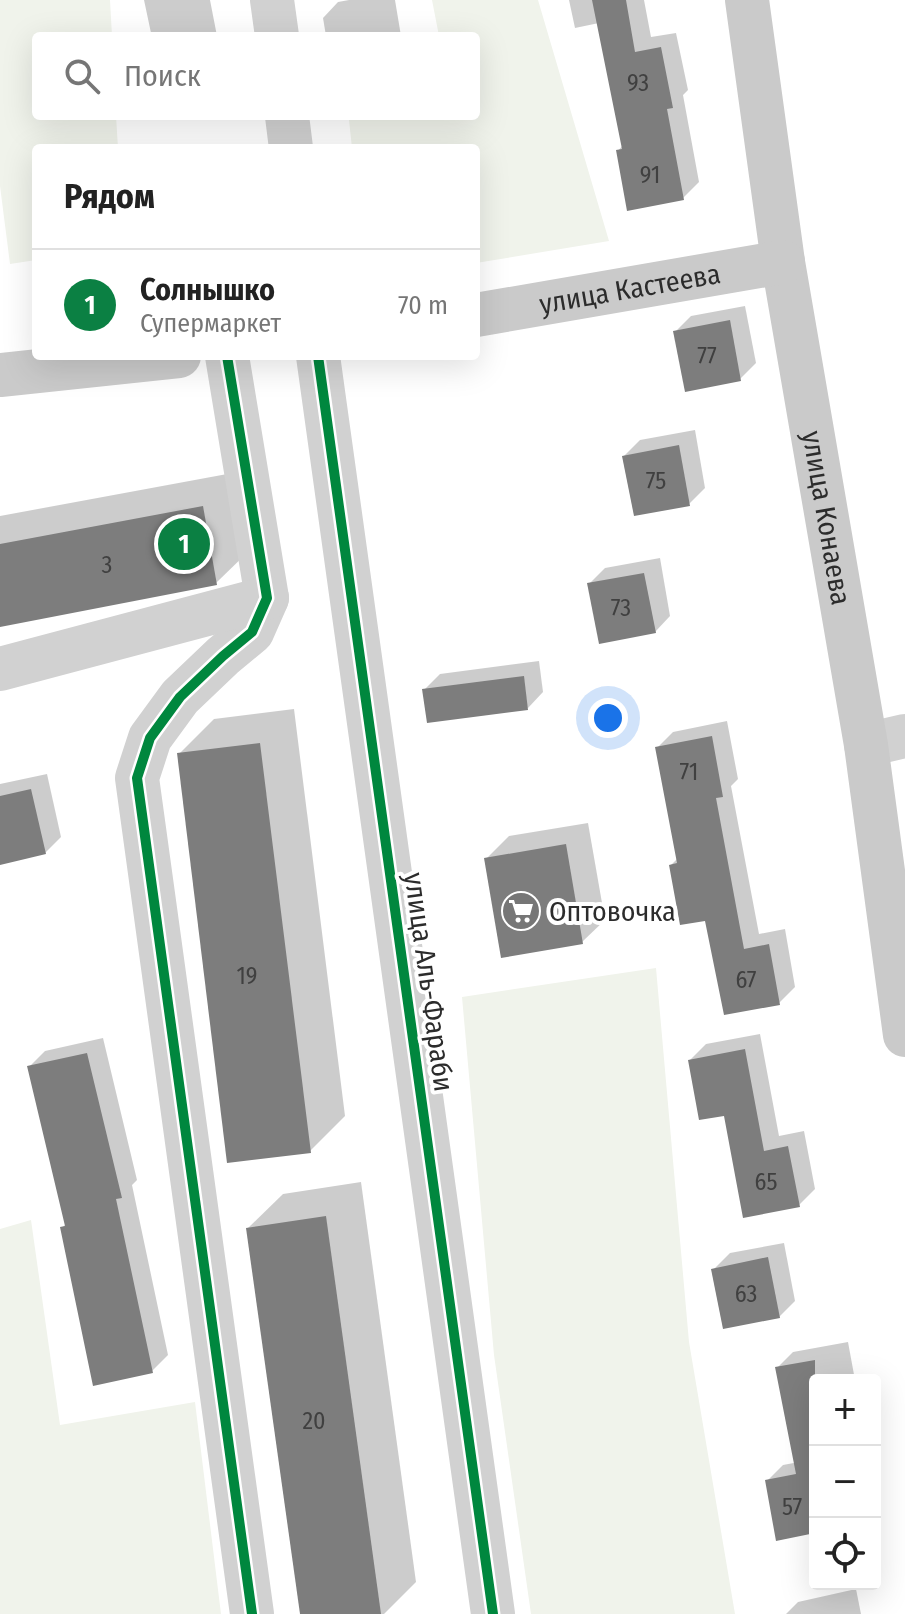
<!DOCTYPE html>
<html lang="ru">
<head>
<meta charset="utf-8">
<style>
  :root { --surface:#fff; --page:#f2f2f2; --text:#222; --muted:#767676; --line:#e0e0e0; --accent:#0b8043 }
  body { margin:0; font-family:"Fira Sans Condensed",sans-serif; background:var(--page); color:var(--text) }
  .controls { position:absolute; right:24px; bottom:24px; display:grid; overflow:hidden; border-radius:8px; box-shadow:0 8px 32px #0002 }
  .controls button { width:72px; height:72px; display:grid; place-items:center; padding:0; border:0; border-bottom:2px solid var(--line); background:var(--surface); color:var(--text); font:40px sans-serif }
  .you { position:absolute; left:608px; top:718px; width:28px; height:28px; margin:-20px; border:6px solid #fff; border-radius:50%; background:#1a73e8; box-shadow:0 0 0 12px #1a73e833 }
  .badge { display:grid; place-items:center; width:52px; height:52px; border-radius:50%; background:var(--accent); color:#fff; font-size:26px; font-weight:700 }
  .pin { position:absolute; translate:-50% -50%; border:4px solid #fff; box-shadow:0 2px 8px #0006 }
  .list { margin:0; padding:0; list-style:none }
  h2 { display:flex; justify-content:space-between; align-items:center; height:104px; margin:0; padding:0 32px; font-size:34px }
  h2 small { font-size:26px; font-weight:400; color:var(--muted) }
  .list li { display:grid; grid-template-columns:52px 1fr auto; gap:24px; align-items:center; box-sizing:border-box; height:112px; padding:0 32px; border-top:2px solid var(--line) }
  .list b { display:block; font-size:30px; white-space:nowrap }
  .list p { margin:0; font-size:26px; white-space:nowrap; color:var(--muted) }
  .list em { font-size:26px; font-style:normal; color:var(--muted) }
  .icon { flex:none; width:44px; height:44px; fill:none; stroke:currentColor; stroke-width:2; stroke-linecap:round; stroke-linejoin:round }
  .map { position:relative; flex:none; width:905px; height:1614px; overflow:hidden }
  .search { position:absolute; background:var(--surface); box-shadow:0 8px 32px #0002; left:32px; top:32px; width:448px; height:88px; display:flex; align-items:center; gap:20px; box-sizing:border-box; padding:0 28px; border-radius:8px; color:var(--muted); font-size:30px }
  .panel { position:absolute; background:var(--surface); box-shadow:0 8px 32px #0002; left:32px; top:144px; width:448px; height:216px; border-radius:8px }
  .map>svg:first-child { display:block }
  .green { fill:#f0f3eb }
  .shadow { fill:#0003 }
  .building { fill:#7d7d7d }
  .lines { fill:none; stroke-linecap:round; stroke-linejoin:round }
  .street { stroke:#d1d1d1; stroke-width:44 }
  .secondary { stroke:#cacaca; stroke-width:44 }
  .cycleway-casing { stroke:#fff; stroke-width:15 }
  .cycleway { stroke:#00873e; stroke-width:10 }
  .labels { text-anchor:middle; dominant-baseline:central; stroke-width:8; stroke-linejoin:round; paint-order:stroke }
  .number-label { font-size:24px; fill:#404040 }
  .street-label { font-size:28px; fill:#2c2c2c; stroke:#fff }
  .poi-label { font-size:28px; fill:#2c2c2c; stroke:#fff; text-anchor:start }
</style>
</head>
<body>
<div class="map">
<svg width="905" height="1614" viewBox="0 0 905 1614">
  <rect width="100%" height="100%" fill="#fff"/>
  <g class="green">
    <polygon points="0,0 110,0 112,36 36,36 36,116 116,116 118,148 36,148 36,260 10,264 0,186"/>
    <polygon points="432,0 538,0 609,241 476,263 476,148 352,148 349,120 365,116 476,116 476,36 439,36"/>
    <polygon points="656,968 689,1342 735,1614 531,1614 494,1355 462,997"/>
    <polygon points="31,1220 60,1425 195,1402 221,1614 0,1614 0,1229"/>
  </g>
  <g class="shadow">
    <polygon points="144,0 210,0 217,36 148,36 151,33"/>
    <polygon points="349,0 395,0 401,36 326,36 323,18 338,2"/>
    <polygon points="569,0 644,0 651,37 676,33 688,90 683,95 699,182 683,198 618,151 623,145 599,23 575,28"/>
    <polygon points="745,306 756,363 740,379 675,332 691,316"/>
    <polygon points="695,430 705,488 689,504 624,456 640,440"/>
    <polygon points="238,472 251,549 216,583 0,624 0,516"/>
    <polygon points="660,558 670,616 655,632 589,584 605,568"/>
    <polygon points="539,661 543,692 528,708 424,690 440,674"/>
    <polygon points="294,709 345,1116 310,1151 179,754 214,719"/>
    <polygon points="727,721 738,779 731,786 759,934 785,929 795,987 779,1003 707,918 671,865 678,858 657,748 673,732"/>
    <polygon points="47,774 61,837 45,853 0,863 0,784"/>
    <polygon points="588,823 605,920 582,942 486,859 509,836"/>
    <polygon points="760,1034 779,1136 804,1131 815,1189 799,1205 726,1113 690,1060 706,1044"/>
    <polygon points="103,1038 137,1180 132,1185 168,1355 152,1371 62,1228 67,1223 29,1067 45,1051"/>
    <polygon points="361,1182 416,1582 384,1614 302,1614 248,1228 283,1194"/>
    <polygon points="784,1243 795,1301 779,1317 714,1269 730,1253"/>
    <polygon points="848,1342 855,1380 815,1380 815,1421 777,1368 793,1352"/>
    <polygon points="815,1459 815,1531 767,1481 783,1465"/>
    <polygon points="856,1589 861,1614 786,1614 798,1602"/>
  </g>
  <g class="building">
    <polygon points="592,0 626,0 635,52 661,47 673,108 667,109 684,200 627,211 616,150 622,149"/>
    <polygon points="730,320 741,381 685,392 673,331"/>
    <polygon points="679,445 690,506 634,516 622,456"/>
    <polygon points="203,506 217,585 0,627 0,544"/>
    <polygon points="644,573 656,633 599,644 587,583"/>
    <polygon points="524,676 528,710 427,723 422,689"/>
    <polygon points="712,736 723,797 716,798 744,949 769,944 780,1005 724,1015 705,921 680,925 669,865 677,863 655,747"/>
    <polygon points="260,743 311,1153 227,1163 177,753"/>
    <polygon points="31,789 46,854 0,865 0,796"/>
    <polygon points="566,844 583,944 501,958 484,858"/>
    <polygon points="745,1049 764,1151 788,1146 800,1207 743,1218 724,1116 699,1120 688,1060"/>
    <polygon points="87,1053 122,1198 116,1199 153,1373 93,1386 60,1227 65,1226 27,1066"/>
    <polygon points="326,1216 381,1614 300,1614 246,1228"/>
    <polygon points="768,1257 780,1318 723,1329 711,1269"/>
    <polygon points="815,1360 815,1533 776,1541 765,1480 796,1474 775,1367"/>
  </g>
  <g class="lines">
    <g class="street">
      <polyline points="272,0 277,36"/>
      <polyline points="287,116 291,148"/>
      <polyline points="227,356 267,598 252,632 223,656 180,697 150,738 137,778 252,1614"/>
      <polyline points="318,356 493,1614"/>
      <polyline points="0,669 267,598"/>
      <polyline points="866,745 905,736"/>
    </g>
    <g class="secondary">
      <path id="s1" d="M 747,0 L 783,262 L 866,745 L 905,1035"/>
      <path id="s2" d="M 476,315 L 783,262"/>
      <polyline points="0,375 179,356"/>
    </g>
    <defs>
      <g id="cycleway">
        <polyline points="227,356 267,598 252,632 223,656 180,697 150,738 137,778 252,1614"/>
        <polyline points="318,356 493,1614"/>
      </g>
    </defs>
    <use href="#cycleway" class="cycleway-casing"/>
    <use href="#cycleway" class="cycleway"/>
  </g>
  <defs>
    <symbol id="supermarket-disc" viewBox="-11 -11 22 22"><circle r="9.5" fill="#767676" stroke="#fff"/><path d="M-6-5.5h2.5l.6 2H6L4.5 2H-2.5L-4.4-4H-6ZM-1.5 3.2a1.3 1.3 0 1 0 .1 0ZM3 3.2a1.3 1.3 0 1 0 .1 0Z" fill="#fff"/></symbol>
  </defs>
  <g fill-rule="evenodd">
    <use href="#supermarket-disc" x="499" y="889" width="44" height="44"/>
  </g>
  <g class="labels">
    <g class="number-label">
      <text x="638" y="83">93</text>
      <text x="650" y="175">91</text>
      <text x="707" y="356">77</text>
      <text x="656" y="481">75</text>
      <text x="107" y="565">3</text>
      <text x="621" y="608">73</text>
      <text x="689" y="772">71</text>
      <text x="247" y="976">19</text>
      <text x="746" y="980">67</text>
      <text x="766" y="1182">65</text>
      <text x="746" y="1294">63</text>
      <text x="314" y="1421">20</text>
      <text x="792" y="1507">57</text>
    </g>
    <g class="street-label">
      <text stroke="none"><textPath href="#s2" startOffset="156">улица Кастеева</textPath></text>
      <text stroke="none"><textPath href="#s1" startOffset="524">улица Конаева</textPath></text>
      <text transform="translate(429 982) rotate(82)">улица Аль-Фараби</text>
    </g>
    <g class="poi-label">
      <text x="549" y="911">Оптовочка</text>
    </g>
  </g>
</svg>
<div class="controls">
<button>+</button>
<button>−</button>
<button><svg class="icon" aria-label="locate" viewBox="0 0 24 24"><circle cx="12" cy="12" r="6"/><path d="M12 2v4M12 18v4M2 12h4M18 12h4"/></svg></button>
</div>
<div class="you"></div>
<div class="pin badge" style="left:184px;top:544px">1</div>
<div class="search"><svg class="icon" aria-label="search" viewBox="0 0 24 24"><circle cx="10" cy="10" r="6"/><path d="M15 15l6 6"/></svg>Поиск</div>
<section class="panel">
<h2>Рядом<small></small></h2>
<ul class="list">
<li><span class="badge">1</span><div><b>Солнышко</b><p>Супермаркет</p></div><em>70 m</em></li>
</ul>
</section>
</div>
</body>
</html>
